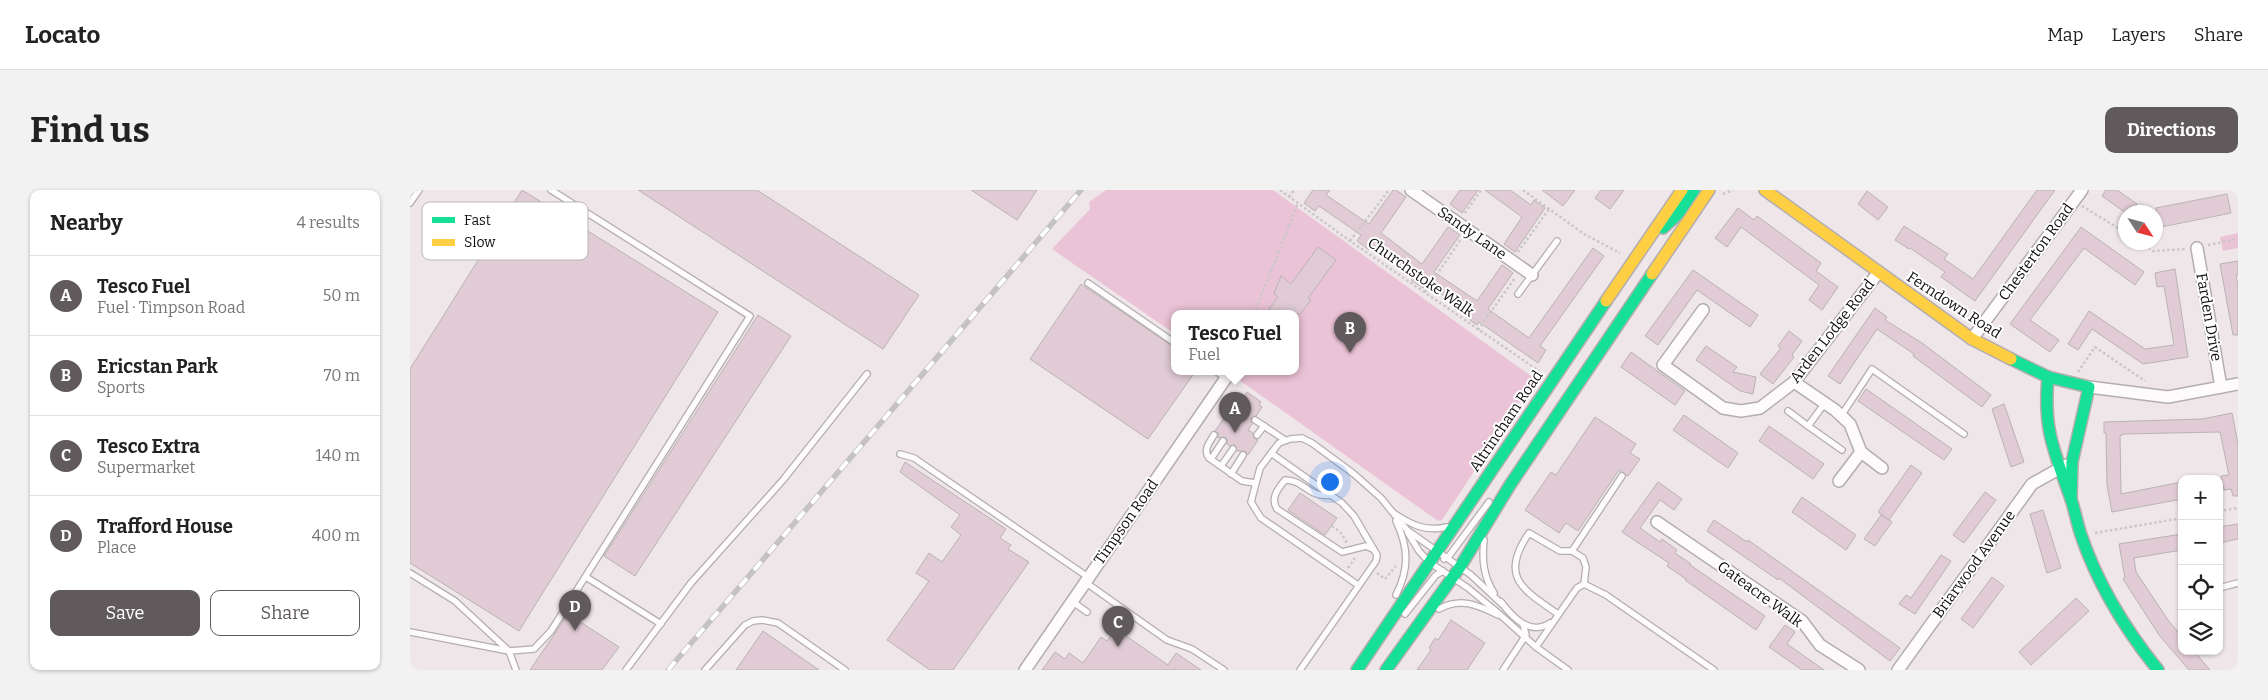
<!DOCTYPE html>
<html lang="en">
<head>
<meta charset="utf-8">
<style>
  :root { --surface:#fff; --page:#f2f2f2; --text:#222; --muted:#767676; --line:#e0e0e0; --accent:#605a5c }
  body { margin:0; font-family:Bitter,serif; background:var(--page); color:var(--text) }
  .controls { position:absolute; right:15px; bottom:15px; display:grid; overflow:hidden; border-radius:10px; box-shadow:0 1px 4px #0004 }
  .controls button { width:45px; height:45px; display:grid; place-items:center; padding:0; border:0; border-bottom:1px solid var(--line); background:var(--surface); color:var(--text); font:25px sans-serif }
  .compass { position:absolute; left:1708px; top:15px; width:45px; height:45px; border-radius:50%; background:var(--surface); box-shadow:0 1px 4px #0004; rotate:126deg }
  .you { position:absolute; left:919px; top:291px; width:18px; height:18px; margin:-12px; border:4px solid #fff; border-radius:50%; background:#1a73e8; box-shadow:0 0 0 8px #1a73e833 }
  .badge { display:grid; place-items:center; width:32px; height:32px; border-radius:50%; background:var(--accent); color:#fff; font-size:16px; font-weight:700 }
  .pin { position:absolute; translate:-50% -41px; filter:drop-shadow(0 1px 2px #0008) }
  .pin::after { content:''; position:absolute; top:26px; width:18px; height:15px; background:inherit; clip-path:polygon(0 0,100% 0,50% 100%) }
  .popup { position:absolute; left:761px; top:120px; width:128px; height:65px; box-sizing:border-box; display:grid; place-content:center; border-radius:10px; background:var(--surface); filter:drop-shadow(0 1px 4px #0005); font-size:16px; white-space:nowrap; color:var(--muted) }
  .popup b { font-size:19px; color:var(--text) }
  .popup::after { content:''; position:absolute; left:50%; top:100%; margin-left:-10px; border:10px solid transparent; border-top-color:var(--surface) }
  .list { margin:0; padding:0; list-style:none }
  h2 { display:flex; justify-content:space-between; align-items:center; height:65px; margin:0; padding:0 20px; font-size:21px }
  h2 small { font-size:16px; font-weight:400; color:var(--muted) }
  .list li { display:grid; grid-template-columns:32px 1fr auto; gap:15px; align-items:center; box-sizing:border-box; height:80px; padding:0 20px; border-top:1px solid var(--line) }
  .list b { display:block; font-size:19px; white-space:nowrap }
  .list p { margin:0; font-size:16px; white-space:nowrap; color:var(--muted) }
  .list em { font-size:16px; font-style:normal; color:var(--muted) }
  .actions { display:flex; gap:10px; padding:15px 20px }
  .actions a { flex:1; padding:11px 0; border:1px solid var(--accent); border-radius:10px; text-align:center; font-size:18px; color:var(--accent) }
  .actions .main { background:var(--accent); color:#fff }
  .icon { flex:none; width:28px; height:28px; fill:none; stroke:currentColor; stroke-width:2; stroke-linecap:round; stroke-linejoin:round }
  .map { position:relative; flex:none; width:1828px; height:480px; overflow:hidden; border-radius:10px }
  header { display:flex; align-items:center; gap:30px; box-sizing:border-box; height:70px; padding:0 25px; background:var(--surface); border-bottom:1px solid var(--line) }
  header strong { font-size:24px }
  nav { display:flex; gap:28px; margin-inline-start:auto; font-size:18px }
  .intro { display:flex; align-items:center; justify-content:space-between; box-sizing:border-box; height:120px; padding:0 30px }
  h1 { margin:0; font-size:35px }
  .button { padding:12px 22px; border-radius:10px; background:var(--accent); color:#fff; font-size:18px; font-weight:700 }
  main { display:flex; gap:30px; padding:0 30px }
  aside { flex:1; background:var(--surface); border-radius:10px; box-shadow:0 1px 4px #0004 }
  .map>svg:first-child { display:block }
  .green { fill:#ebc3d6 }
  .building { fill:#e1ccd6; stroke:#b9b2b5 }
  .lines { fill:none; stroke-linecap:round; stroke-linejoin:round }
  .lane-casing { stroke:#b4adb0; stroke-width:8 }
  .street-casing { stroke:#b4adb0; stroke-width:14 }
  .fast-casing { stroke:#b4adb0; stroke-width:14 }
  .slow-casing { stroke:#b4adb0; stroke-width:14 }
  .path { stroke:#c9c7c7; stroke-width:2.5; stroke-dasharray:2.5 2.5; stroke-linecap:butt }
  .lane { stroke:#fdfbfc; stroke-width:5.5 }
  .street { stroke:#fdfbfc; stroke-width:11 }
  .fast { stroke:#16e098; stroke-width:11 }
  .slow { stroke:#ffcf43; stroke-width:11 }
  .rail-casing { stroke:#c4c2c3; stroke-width:5.5 }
  .rail { stroke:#fff; stroke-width:4; stroke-dasharray:11; stroke-linecap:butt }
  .labels { text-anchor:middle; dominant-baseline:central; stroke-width:4; stroke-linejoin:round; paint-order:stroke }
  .street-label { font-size:15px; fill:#130e10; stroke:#fff }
  .key { fill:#fff; stroke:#b8b7b7; stroke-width:1 }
  .key-label { font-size:14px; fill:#130e10 }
</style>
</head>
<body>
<header>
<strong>Locato</strong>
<nav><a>Map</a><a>Layers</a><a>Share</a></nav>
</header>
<div class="intro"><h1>Find us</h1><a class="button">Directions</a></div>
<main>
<aside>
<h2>Nearby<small>4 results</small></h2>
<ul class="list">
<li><span class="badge">A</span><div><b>Tesco Fuel</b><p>Fuel · Timpson Road</p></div><em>50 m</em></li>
<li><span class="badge">B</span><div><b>Ericstan Park</b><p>Sports</p></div><em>70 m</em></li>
<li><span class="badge">C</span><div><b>Tesco Extra</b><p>Supermarket</p></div><em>140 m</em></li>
<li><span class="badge">D</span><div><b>Trafford House</b><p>Place</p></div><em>400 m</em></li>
</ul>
<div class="actions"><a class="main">Save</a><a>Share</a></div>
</aside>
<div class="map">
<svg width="1828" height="480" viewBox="0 0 1828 480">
  <rect width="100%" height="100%" fill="#efe6ea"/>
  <g class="green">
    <polygon points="696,0 863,0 1125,189 1032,330 1028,331 818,182 885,182 885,124 765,124 765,144 642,59 680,19 679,12"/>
    <polygon points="1828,43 1828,58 1813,61 1810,47"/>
  </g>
  <g class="building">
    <polygon points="112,0 308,122 109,441 0,373 0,179"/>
    <polygon points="228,0 347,0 509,105 473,159"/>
    <polygon points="561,0 627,0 607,30"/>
    <polygon points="903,0 920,0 916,5 959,34 983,0 986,0 996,7 971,43 1012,74 1038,37 1050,45 1024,82 1067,111 1092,75 1103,83 1078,119 1119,148 1183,58 1194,66 1130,156 1136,160 1128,173 1069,132 1067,135 1056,127 1058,123 1016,93 1013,98 1001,90 1004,87 962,56 959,60 947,51 951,45 909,16 905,21 894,13"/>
    <polygon points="1050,0 1068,0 1052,23 1040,14"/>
    <polygon points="1075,0 1100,0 1121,15 1124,10 1135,18 1105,62 1094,54 1112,27"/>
    <polygon points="1132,0 1165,0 1153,16"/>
    <polygon points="1191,0 1214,0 1200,19 1185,8"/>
    <polygon points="1627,0 1645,0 1565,111 1531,87 1535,82 1500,58 1499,59 1485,50 1494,36 1538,64 1534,69 1563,89"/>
    <polygon points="1696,0 1707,0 1727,14 1721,22 1716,23 1692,6"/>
    <polygon points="1457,1 1478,17 1468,30 1448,14"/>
    <polygon points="1817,4 1821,23 1746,38 1746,18"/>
    <polygon points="1328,18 1344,30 1347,26 1411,73 1406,81 1428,97 1412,120 1399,110 1409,95 1331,37 1317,57 1305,48"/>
    <polygon points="1671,37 1734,82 1725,95 1674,58 1620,130 1649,150 1640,162 1600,134"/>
    <polygon points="908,57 926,70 898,108 901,110 890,124 867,124 859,119 868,107 864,104 871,86 881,94"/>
    <polygon points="1828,71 1828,85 1826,85 1828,97 1828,145 1823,145 1810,74"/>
    <polygon points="1765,79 1778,167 1733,174 1682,139 1668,160 1658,154 1679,121 1735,159 1764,155 1754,96 1747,97 1745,83"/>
    <polygon points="1283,80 1348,125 1340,137 1287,100 1248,155 1235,146"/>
    <polygon points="671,94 765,158 765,182 785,182 738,249 620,169"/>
    <polygon points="1465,118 1477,127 1475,130 1512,153 1581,205 1572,217 1503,166 1504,164 1467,139 1430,194 1418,186"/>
    <polygon points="348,125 381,146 225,386 194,366"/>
    <polygon points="1379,141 1392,151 1382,165 1384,167 1363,194 1350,184 1371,158 1368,156"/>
    <polygon points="1296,156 1327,177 1323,182 1346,187 1343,204 1330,201 1286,170"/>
    <polygon points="1221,162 1275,201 1265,215 1211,177"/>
    <polygon points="1456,199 1542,259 1534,270 1448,211"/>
    <polygon points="837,202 851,212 849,215 852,217 846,226 840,229 842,234 838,240 843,243 844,248 848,250 838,265 835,261 827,261 825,255 820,256 817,254 817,249 815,247 808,248 808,243 805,241 814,228 817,231 822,229 828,220 826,215 828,215"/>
    <polygon points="1594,214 1614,272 1601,277 1582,219"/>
    <polygon points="1822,223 1828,254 1828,306 1823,306 1821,299 1814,300 1811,286 1819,285 1810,242 1714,244 1710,246 1711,304 1772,292 1772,309 1702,322 1697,295 1696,243 1694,243 1694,232 1792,229"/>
    <polygon points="1274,225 1328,263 1318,278 1263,240"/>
    <polygon points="1185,227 1226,254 1220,263 1230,269 1218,286 1209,280 1168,341 1156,333 1149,343 1115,320 1141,282 1146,285"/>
    <polygon points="1359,236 1414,274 1403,289 1349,251"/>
    <polygon points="495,272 596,339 590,348 601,355 598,359 619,372 543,480 520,480 477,450 519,391 506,383 519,363 532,372 551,345 541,337 550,325 490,282"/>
    <polygon points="1501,275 1512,283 1479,330 1468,322"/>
    <polygon points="1248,292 1272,309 1264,320 1250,310 1230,338 1250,352 1252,349 1267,360 1265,363 1281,374 1280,375 1355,426 1346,440 1275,390 1276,389 1257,376 1259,373 1212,342"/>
    <polygon points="1575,302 1586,310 1554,353 1543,345"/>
    <polygon points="890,303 927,328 915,345 878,320"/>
    <polygon points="1392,307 1446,345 1436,360 1382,322"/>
    <polygon points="1633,320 1651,378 1637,383 1620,324"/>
    <polygon points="1471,325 1482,332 1465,356 1454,349"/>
    <polygon points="1304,330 1337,352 1338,350 1490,458 1480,471 1369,388 1368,390 1297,341"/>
    <polygon points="1828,334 1828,349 1809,353 1809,337"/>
    <polygon points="1772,344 1772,360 1724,368 1726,382 1758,430 1772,447 1772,461 1784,461 1800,480 1779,480 1749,445 1713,389 1715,388 1709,354"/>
    <polygon points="1531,365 1541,371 1505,424 1489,414 1496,405 1501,408"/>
    <polygon points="1582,387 1594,396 1563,438 1551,429"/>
    <polygon points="1666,408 1679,421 1621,475 1609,462"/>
    <polygon points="158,424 209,457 192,480 120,480"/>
    <polygon points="1041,430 1075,453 1057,480 1007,480 1021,460 1019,458 1025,448 1028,450"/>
    <polygon points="1375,435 1385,442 1377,454 1414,480 1392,480 1359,457"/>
    <polygon points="706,439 758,475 766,463 791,480 632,480 645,462 655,469 659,463 673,473 691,447 697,451"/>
    <polygon points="353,441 409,480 326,480"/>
  </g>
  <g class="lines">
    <defs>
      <g id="lane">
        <polyline points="0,13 9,0"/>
        <polyline points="678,93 765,153"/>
        <polyline points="1108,104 1147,51"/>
        <polyline points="807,182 816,188"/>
        <polyline points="1415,213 1398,236 1432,260"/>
        <polyline points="1378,221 1398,236"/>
        <polyline points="818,226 823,219"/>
        <polyline points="1431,226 1462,179 1554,244"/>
        <polyline points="845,230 875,250"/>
        <path d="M 804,245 C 799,253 793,260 799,268 L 832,291 L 845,293"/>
        <polyline points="847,245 854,236"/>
        <polyline points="861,263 932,313 944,326 967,365 966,371 890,480"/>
        <polyline points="490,264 504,268 678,387"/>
        <polyline points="801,269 813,251"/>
        <polyline points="811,276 823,259"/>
        <polyline points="821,284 833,265"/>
        <path d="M 921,305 C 897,308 895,290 875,290 C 868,299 860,308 867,319 L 932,362 L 956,356 L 963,359"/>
        <path d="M 985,324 C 1002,335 1016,342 1037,337"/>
        <polyline points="998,343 1009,361 1019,372 1058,398 1087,422 1126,457 1158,480"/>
        <path d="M 1074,350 C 1072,369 1073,386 1084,403"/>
        <polyline points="1162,361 1212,286"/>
        <polyline points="1034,369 1039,366 1079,312"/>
        <polyline points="0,383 45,411 99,461 124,459 141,441 340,126 141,0"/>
        <polyline points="176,387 251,434"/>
        <polyline points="675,392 757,450 782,459 814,480"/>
        <polyline points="948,395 851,328 841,312 850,278 869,253 880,249 892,248 902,253 944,284 971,308 997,340 1061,385 1092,414"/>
        <polyline points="1809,398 1828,393"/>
        <path d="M 986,405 C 999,379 999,358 986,331"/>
        <polyline points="663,412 677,422"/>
        <path d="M 1091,412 C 1103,428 1120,446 1140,433"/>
        <path d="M 1029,419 C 1051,407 1067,415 1088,425"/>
        <polyline points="995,424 1026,385 1033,381"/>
        <path d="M 1148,424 C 1112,399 1089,387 1119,343 L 1150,361 L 1162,361 L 1173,368 L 1176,377 L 1174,394"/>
        <polyline points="0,442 99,461 106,480"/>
        <polyline points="1126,457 1167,398 1174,394 1196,405 1304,480"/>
        <polyline points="216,480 281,393 373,290 457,184"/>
        <polyline points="295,480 335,435 343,431 352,430 368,433 435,480"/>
        <polyline points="1093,480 1116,445 1113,434"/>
      </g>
      <g id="street">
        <polyline points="1001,0 1122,85"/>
        <polyline points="1787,58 1811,197"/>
        <polyline points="1293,120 1253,175 1313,218 1331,221 1350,218 1384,192 1468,83"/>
        <polyline points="1562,149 1672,0"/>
        <polyline points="1384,192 1425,220 1440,234 1451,262 1472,278"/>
        <polyline points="1679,197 1758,207 1828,194"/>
        <polyline points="1429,291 1451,262"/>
        <polyline points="1247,332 1392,431 1410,455 1449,480"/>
        <polyline points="615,480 818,185"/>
        <polyline points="1488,480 1622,294 1656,275"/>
      </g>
      <g id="fast">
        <polyline points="1253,38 1268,24 1284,0"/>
        <polyline points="1601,169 1638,187 1679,197 1662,272 1661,309"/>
        <path d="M 1638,187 C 1633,239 1644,261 1661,309 C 1665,321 1667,333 1671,345 C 1688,395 1715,439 1748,480"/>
        <polyline points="947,480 1196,111"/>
        <polyline points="976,480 1050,377 1100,295 1242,84"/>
      </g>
      <g id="slow">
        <polyline points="1355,0 1562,149 1601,169"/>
        <polyline points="1242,84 1299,0"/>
        <polyline points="1196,111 1272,0"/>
      </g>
    </defs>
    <use href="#lane" class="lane-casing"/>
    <use href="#street" class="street-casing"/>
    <use href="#fast" class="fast-casing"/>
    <use href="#slow" class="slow-casing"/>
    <g class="path">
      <polyline points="870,0 940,51 1129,181"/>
      <polyline points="1113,0 1174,44 1210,63"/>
      <polyline points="1313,4 1323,0"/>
      <polyline points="879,7 884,0"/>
      <polyline points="1672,16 1716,43"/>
      <polyline points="1055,23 1071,0"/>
      <polyline points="940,51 979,0"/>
      <polyline points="1730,52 1743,61 1775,59"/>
      <polyline points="1798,55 1828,49"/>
      <polyline points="1108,62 1139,19"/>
      <polyline points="1015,102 1051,49"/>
      <polyline points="844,124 888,13"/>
      <polyline points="1068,140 1105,88"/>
      <polyline points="1668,182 1685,157 1735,191"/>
      <polyline points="1809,321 1828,318"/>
      <polyline points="922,336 931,343 937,353"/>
      <polyline points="1685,343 1772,328"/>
      <polyline points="938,378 945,368"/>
      <polyline points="967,383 975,389 986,376"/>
    </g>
    <use href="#lane" class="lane"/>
    <use href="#street" class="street"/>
    <use href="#fast" class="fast"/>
    <use href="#slow" class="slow"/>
    <defs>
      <polyline id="rail" points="258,480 671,0"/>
    </defs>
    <use href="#rail" class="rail-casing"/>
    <use href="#rail" class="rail"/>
  </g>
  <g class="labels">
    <g class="street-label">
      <text transform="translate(1062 43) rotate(35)">Sandy Lane</text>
      <text transform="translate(1626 62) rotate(-54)">Chesterton Road</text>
      <text transform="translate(1011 87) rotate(35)">Churchstoke Walk</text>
      <text transform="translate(1544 115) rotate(33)">Ferndown Road</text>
      <text transform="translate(1799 127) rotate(80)">Farden Drive</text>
      <text transform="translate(1422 141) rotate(-52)">Arden Lodge Road</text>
      <text transform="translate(1096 231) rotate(-56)">Altrincham Road</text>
      <text transform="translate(716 332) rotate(-55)">Timpson Road</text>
      <text transform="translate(1564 374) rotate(-54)">Briarwood Avenue</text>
      <text transform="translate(1350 404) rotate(36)">Gateacre Walk</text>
    </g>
  </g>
  <rect x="12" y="12" width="166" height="58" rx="8" class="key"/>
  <rect x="22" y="27" width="23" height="6" fill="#16e098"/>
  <rect x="22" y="49" width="23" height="7" fill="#ffcf43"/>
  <g class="key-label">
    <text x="54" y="35">Fast</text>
    <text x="54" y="57">Slow</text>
  </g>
</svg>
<div class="controls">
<button>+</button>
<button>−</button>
<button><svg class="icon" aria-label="locate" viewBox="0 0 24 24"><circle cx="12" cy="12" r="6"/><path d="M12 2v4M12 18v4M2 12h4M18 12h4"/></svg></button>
<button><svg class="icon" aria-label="layers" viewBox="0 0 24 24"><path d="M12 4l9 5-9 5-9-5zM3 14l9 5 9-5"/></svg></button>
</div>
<svg class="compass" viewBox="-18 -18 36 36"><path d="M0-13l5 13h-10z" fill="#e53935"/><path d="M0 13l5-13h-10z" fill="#767676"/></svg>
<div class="you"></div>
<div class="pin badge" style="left:825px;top:243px">A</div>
<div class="popup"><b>Tesco Fuel</b>Fuel</div>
<div class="pin badge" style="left:940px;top:163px">B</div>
<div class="pin badge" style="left:708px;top:457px">C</div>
<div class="pin badge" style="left:165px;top:441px">D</div>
</div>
</main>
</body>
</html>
